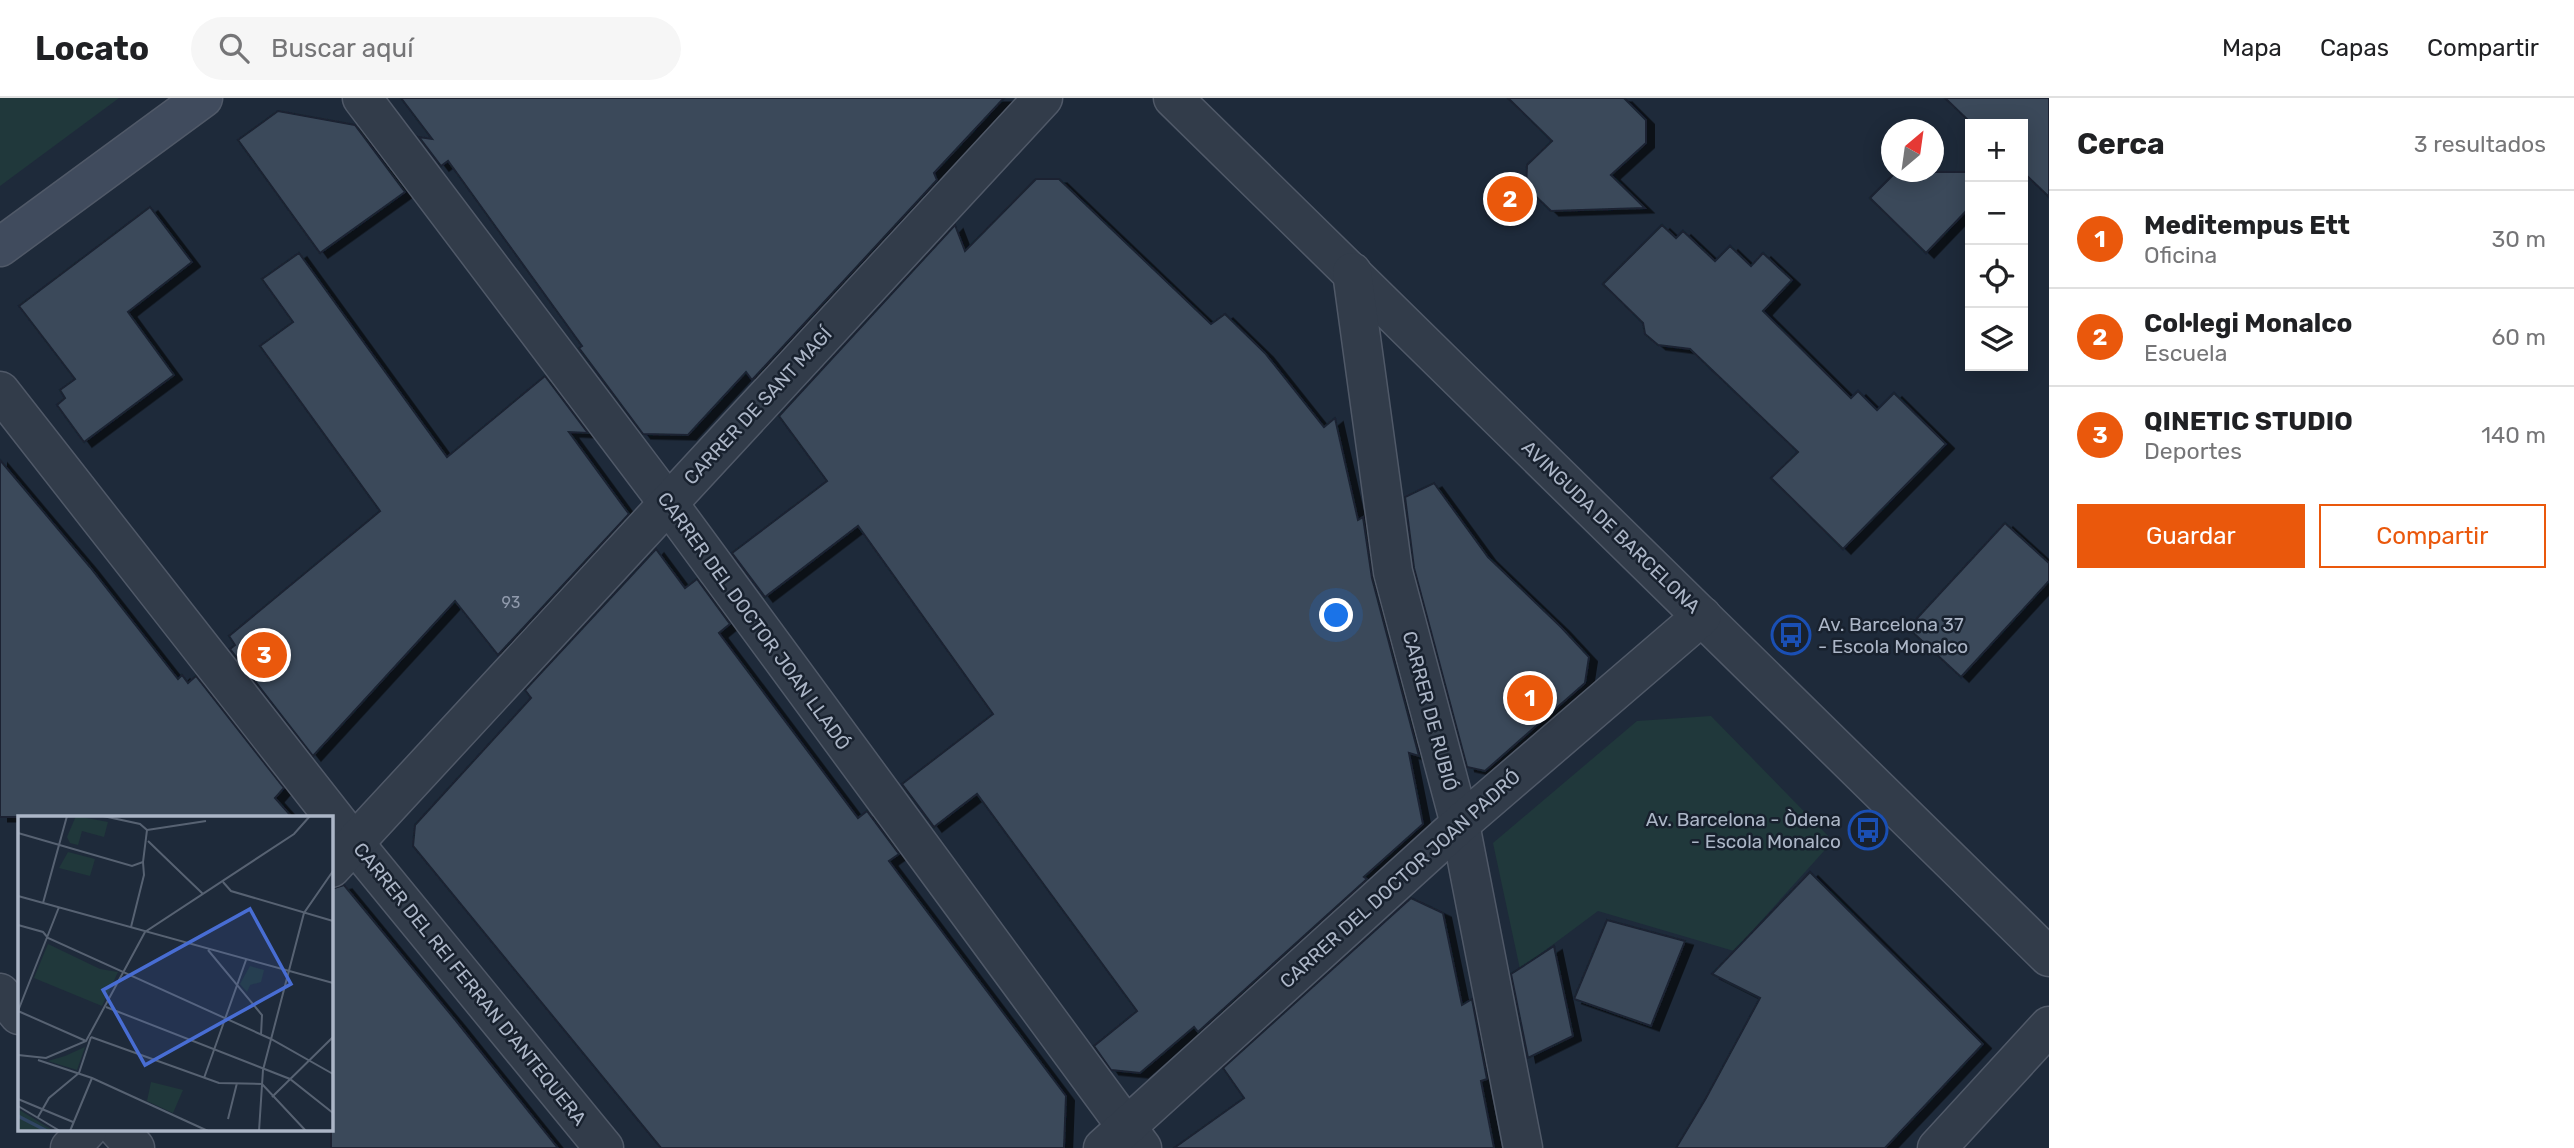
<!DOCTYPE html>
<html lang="es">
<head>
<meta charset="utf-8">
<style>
  :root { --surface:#fff; --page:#f6f6f6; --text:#202124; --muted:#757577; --line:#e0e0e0; --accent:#ea580c }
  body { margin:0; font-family:Rubik,sans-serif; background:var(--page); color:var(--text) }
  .controls { position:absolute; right:21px; top:21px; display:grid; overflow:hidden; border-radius:0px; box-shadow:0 4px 18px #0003 }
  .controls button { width:63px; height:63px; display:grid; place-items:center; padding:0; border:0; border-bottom:2px solid var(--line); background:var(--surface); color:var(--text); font:35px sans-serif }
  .compass { position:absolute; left:1881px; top:21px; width:63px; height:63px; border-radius:50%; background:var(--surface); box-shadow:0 4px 18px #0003; rotate:29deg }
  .you { position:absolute; left:1337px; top:518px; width:24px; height:24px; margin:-18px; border:5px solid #fff; border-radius:50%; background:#1a73e8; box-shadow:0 0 0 10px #1a73e833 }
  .badge { display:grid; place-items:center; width:46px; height:46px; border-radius:50%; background:var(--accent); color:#fff; font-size:23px; font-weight:700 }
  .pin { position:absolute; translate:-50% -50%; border:4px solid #fff; box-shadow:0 2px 7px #0006 }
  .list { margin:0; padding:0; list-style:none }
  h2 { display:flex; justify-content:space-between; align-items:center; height:91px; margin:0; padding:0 28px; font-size:30px }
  h2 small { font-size:23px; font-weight:400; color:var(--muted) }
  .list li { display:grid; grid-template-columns:46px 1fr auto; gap:21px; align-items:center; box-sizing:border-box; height:98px; padding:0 28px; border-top:2px solid var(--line) }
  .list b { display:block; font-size:26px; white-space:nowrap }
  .list p { margin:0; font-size:23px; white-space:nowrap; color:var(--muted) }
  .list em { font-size:23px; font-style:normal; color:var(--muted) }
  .actions { display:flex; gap:14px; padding:21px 28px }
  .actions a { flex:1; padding:16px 0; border:2px solid var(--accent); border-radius:0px; text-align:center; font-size:24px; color:var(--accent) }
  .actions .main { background:var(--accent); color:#fff }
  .icon { flex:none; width:38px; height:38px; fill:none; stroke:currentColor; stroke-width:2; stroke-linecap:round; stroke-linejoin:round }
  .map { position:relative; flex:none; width:2049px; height:1050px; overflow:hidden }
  header { display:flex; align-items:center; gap:42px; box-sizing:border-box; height:98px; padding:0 35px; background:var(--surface); border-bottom:2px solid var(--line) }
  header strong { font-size:33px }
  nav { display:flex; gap:38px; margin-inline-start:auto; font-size:24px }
  .search { width:490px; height:63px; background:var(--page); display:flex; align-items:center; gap:18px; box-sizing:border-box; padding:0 24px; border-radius:38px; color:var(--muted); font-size:26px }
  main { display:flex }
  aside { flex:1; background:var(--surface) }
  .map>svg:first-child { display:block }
  .green { fill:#20383b }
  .building { fill:#3a485a; stroke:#1a2330; stroke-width:2; filter:url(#shadow) }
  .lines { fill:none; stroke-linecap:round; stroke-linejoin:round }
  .street-casing { stroke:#505968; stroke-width:41 }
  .secondary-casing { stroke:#505968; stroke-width:41 }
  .street { stroke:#323c4a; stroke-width:38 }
  .secondary { stroke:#404b5d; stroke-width:38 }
  .labels { text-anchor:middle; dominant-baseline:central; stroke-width:5; stroke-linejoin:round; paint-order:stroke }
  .number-label { font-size:16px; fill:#909aac }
  .street-label { font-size:19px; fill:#acb6c7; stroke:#18212e }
  .poi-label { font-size:19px; fill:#acb6c7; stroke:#18212e; text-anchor:start }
  .inset-river { fill:none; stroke:#304562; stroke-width:3.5 }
  .inset-road { fill:none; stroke:#576272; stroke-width:2 }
  .view { fill:#486dd3; fill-opacity:0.15; stroke:#486dd3; stroke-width:3.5 }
  .inset-edge { fill:none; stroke:#acb6c7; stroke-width:3.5 }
</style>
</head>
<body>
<header>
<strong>Locato</strong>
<div class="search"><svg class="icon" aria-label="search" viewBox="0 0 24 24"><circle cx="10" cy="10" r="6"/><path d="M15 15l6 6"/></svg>Buscar aquí</div>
<nav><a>Mapa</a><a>Capas</a><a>Compartir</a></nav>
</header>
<main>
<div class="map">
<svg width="2049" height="1050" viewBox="0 0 2049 1050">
  <defs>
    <filter id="shadow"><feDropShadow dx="8" dy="4.5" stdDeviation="0" flood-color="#0009"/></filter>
  </defs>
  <rect width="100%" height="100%" fill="#1e2a3a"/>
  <g class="green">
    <polygon points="0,0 119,0 0,88"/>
    <polygon points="1711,618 1833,743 1734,853 1598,813 1520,871 1493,745 1637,623"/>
  </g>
  <g class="building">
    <polygon points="401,0 1004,0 934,75 937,82 752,282 746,274 688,337 643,336 579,250 582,248 448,63 441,68 419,39 432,41"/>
    <polygon points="1508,0 1624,0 1646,22 1646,45 1611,77 1645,110 1551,113 1526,89 1527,67 1552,43"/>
    <polygon points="1945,0 2049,0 2049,99 2023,74 2023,26 1972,26"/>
    <polygon points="278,13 355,27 405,94 320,155 238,42"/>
    <polygon points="1896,74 1970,74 1970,109 1926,155 1870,100"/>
    <polygon points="1036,81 1059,81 1211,226 1225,216 1265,255 1324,329 1335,320 1358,422 1363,419 1372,480 1419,658 1409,655 1423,726 1364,779 1367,781 1198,934 1194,929 1140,975 1111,972 1094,948 1137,913 977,696 934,729 902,686 993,616 858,428 765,499 732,455 827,383 779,318 955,127 965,153"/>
    <polygon points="150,109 192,164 128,214 174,277 84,344 57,307 65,300 60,292 75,281 19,208"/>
    <polygon points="1662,127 1676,140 1683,133 1715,163 1730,148 1751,168 1763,155 1792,182 1763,213 1851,300 1858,293 1877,312 1894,295 1946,346 1843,451 1771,380 1798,354 1690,251 1658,247 1645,236 1643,225 1603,186"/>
    <polygon points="299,155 447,359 545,278 588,335 569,334 629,416 498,557 455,503 313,658 230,551 235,547 229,538 380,413 260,248 293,224 262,181"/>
    <polygon points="0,362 90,469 178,581 182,577 188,585 196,578 284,690 275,700 292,719 0,719"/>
    <polygon points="1434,385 1488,459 1561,529 1589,559 1585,585 1485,673 1467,669 1414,470 1405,399"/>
    <polygon points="2005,425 2049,465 2049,483 1961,579 1908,530"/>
    <polygon points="656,451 685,490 697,481 730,526 719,535 858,720 867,713 899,756 889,763 1066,998 1064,1050 661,1050 413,748 415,727 531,600 525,592"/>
    <polygon points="1810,774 1983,946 1885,1050 1676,1050 1706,1000 1760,900 1712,876"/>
    <polygon points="344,787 457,924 558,1050 331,1050 331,791"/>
    <polygon points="1411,800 1443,815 1462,907 1472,901 1487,981 1481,983 1494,1050 1174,1050 1244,1000 1223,970"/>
    <polygon points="1607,822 1685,843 1651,928 1574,901"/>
    <polygon points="1554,848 1573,938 1528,960 1511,876"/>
  </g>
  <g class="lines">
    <defs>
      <g id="street">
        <polyline points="362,0 668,405 1142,1050"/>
        <polyline points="1173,0 2049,859"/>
        <polyline points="1352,174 1393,474 1460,726 1523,1050"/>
        <polyline points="0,293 354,745 604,1050"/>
        <polyline points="331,770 1043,0"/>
        <polyline points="0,895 19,917"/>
        <polyline points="118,1031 135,1050"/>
        <polyline points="70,1050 88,1031"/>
        <polyline points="1103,1050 1460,726 1702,518"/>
        <polyline points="1937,1050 2049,928"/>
      </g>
      <polyline id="secondary" points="0,149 203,0"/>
    </defs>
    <use href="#street" class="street-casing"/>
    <use href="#secondary" class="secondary-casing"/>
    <use href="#street" class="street"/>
    <use href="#secondary" class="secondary"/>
  </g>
  <defs>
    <symbol id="bus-ring" viewBox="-11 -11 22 22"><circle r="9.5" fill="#18212e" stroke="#1a4fb4" stroke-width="1.5"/><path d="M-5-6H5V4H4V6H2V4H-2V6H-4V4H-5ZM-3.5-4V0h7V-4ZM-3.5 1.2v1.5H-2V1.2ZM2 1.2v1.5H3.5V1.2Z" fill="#1a4fb4"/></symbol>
  </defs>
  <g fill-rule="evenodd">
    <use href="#bus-ring" x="1769" y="515" width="44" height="44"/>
    <use href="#bus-ring" x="1846" y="710" width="44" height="44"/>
  </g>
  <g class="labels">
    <g class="number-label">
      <text x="511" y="504">93</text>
    </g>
    <g class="street-label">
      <text transform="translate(758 308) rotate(-47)">CARRER DE SANT MAGÍ</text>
      <text transform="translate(1611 429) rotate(44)">AVINGUDA DE BARCELONA</text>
      <text transform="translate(754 523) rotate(54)">CARRER DEL DOCTOR JOAN LLADÓ</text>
      <text transform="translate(1430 613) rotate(75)">CARRER DE RUBIÓ</text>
      <text transform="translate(1400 781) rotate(-42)">CARRER DEL DOCTOR JOAN PADRÓ</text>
      <text transform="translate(470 886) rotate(51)">CARRER DEL REI FERRAN D'ANTEQUERA</text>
    </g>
    <g class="poi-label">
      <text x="1818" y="526">Av. Barcelona 37<tspan x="1818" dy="22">- Escola Monalco</tspan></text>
      <text x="1841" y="721" text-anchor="end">Av. Barcelona - Òdena<tspan x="1841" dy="22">- Escola Monalco</tspan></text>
    </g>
  </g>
  <g transform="translate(18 718)">
    <rect width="315" height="315" fill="#1e2a3a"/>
    <path d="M 58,0 L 90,6 L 86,21 L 64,15 L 60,29 L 52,27 L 49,21 ZM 50,36 L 77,43 L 72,60 L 41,52 ZM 30,128 L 82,153 L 100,156 L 84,190 L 16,162 ZM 232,150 L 246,154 L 243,166 L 232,169 L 229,176 L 222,168 ZM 67,231 L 59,254 L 30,245 L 47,240 ZM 133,266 L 165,274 L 155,297 L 129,285 ZM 0,293 L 34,314 L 35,315 L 0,315 Z" fill="#20383b"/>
    <path class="inset-river" d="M 0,300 L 29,315"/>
    <path class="inset-road" d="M 85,0 L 122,8 L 129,14M 129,14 L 188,5M 0,17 L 114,50 L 125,46 L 129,14M 130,25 L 185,78M 205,66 L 213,75 L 315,105M 0,80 L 315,167M 25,87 L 49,0M 0,109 L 25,116 L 30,122 L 253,223 L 315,258M 113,111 L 126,59 L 125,46M 190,134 L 244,199 L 243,219M 88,191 L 272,263 L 315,297M 0,195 L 41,91M 0,195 L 68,225M 73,221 L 201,267 L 244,268 L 288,315M 0,239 L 28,242 L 68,225 L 127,116 L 276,18 L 292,0M 20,244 L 74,262 L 190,315M 186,262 L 228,144M 254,281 L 315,221M 0,283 L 55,306M 0,290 L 42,315M 20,301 L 31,282 L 61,257 L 73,221M 210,303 L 219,267M 52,315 L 74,262M 241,315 L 245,254 L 286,97 L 315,55"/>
    <path class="view" d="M 232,93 L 273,168 L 127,249 L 85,174 Z"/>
    <rect width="315" height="315" class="inset-edge"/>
  </g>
</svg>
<div class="controls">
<button>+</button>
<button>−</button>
<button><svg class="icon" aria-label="locate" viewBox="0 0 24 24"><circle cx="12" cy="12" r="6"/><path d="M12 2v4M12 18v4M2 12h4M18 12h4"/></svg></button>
<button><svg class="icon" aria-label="layers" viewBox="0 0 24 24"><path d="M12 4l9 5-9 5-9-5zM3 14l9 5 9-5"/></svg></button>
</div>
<svg class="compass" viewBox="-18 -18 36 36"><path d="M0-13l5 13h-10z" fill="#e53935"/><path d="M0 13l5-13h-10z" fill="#757577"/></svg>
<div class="you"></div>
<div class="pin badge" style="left:1530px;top:600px">1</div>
<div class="pin badge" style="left:1510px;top:101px">2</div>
<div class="pin badge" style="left:264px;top:557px">3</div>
</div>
<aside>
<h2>Cerca<small>3 resultados</small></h2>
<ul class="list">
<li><span class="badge">1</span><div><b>Meditempus Ett</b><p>Oficina</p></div><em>30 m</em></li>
<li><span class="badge">2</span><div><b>Col·legi Monalco</b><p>Escuela</p></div><em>60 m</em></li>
<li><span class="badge">3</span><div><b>QINETIC STUDIO</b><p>Deportes</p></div><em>140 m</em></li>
</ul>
<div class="actions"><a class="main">Guardar</a><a>Compartir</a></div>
</aside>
</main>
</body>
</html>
